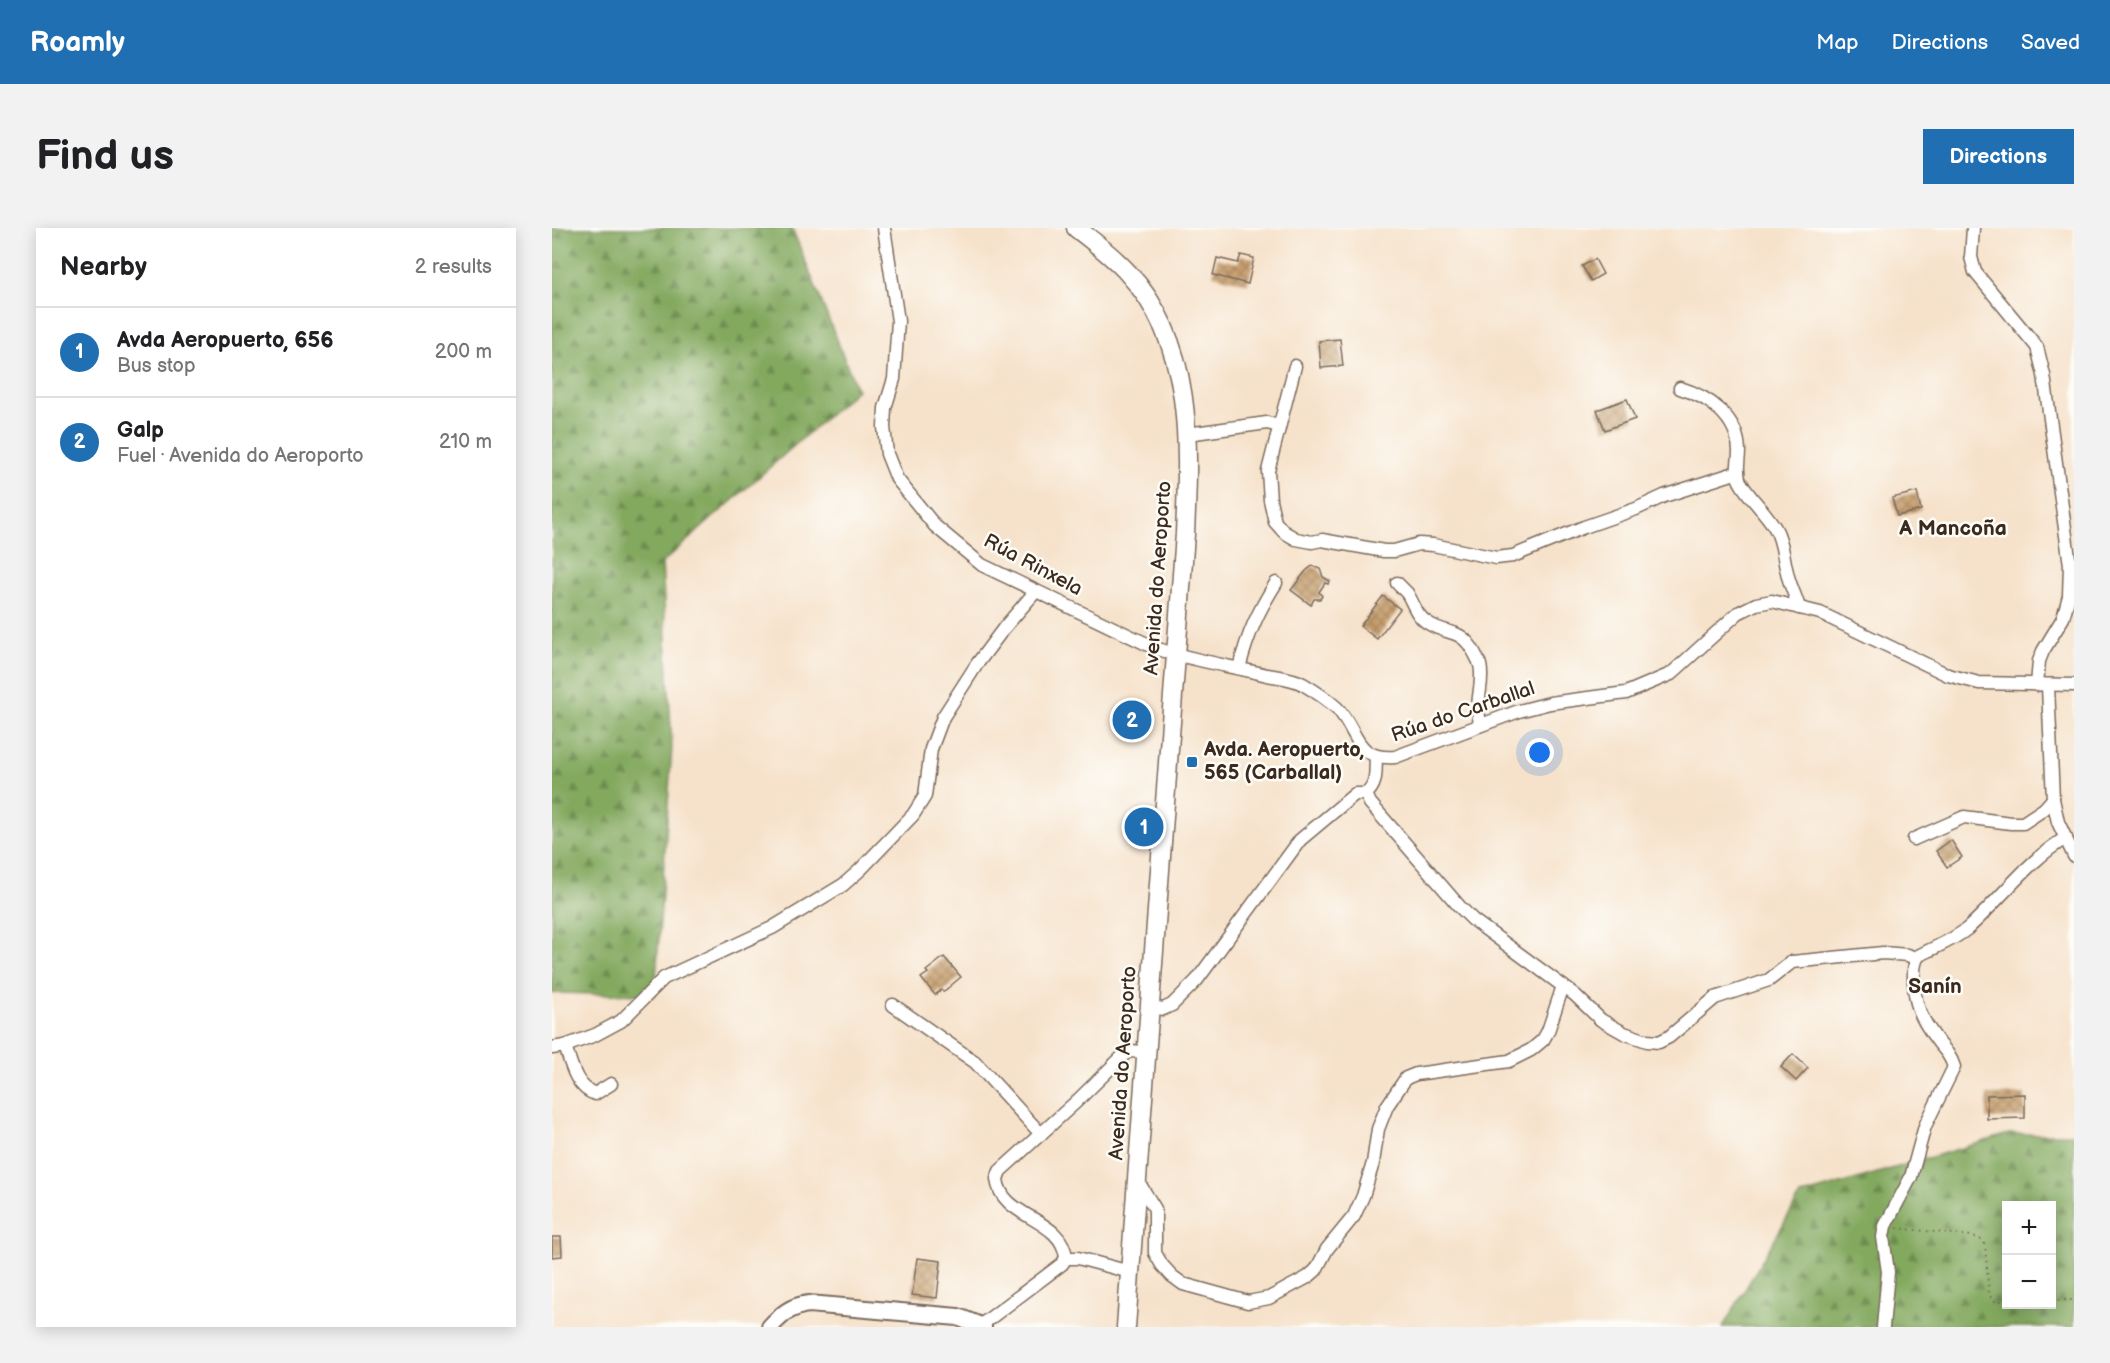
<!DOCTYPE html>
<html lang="en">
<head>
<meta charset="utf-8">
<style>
  :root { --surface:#fff; --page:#f2f2f2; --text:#202124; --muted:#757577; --line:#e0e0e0; --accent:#1f6fb2 }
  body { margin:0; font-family:"Balsamiq Sans",sans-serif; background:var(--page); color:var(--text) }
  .controls { position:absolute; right:18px; bottom:18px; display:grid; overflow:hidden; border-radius:0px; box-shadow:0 3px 15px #0003 }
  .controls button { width:54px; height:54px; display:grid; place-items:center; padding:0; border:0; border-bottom:2px solid var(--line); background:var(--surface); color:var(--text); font:30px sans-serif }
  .you { position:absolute; left:988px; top:525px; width:21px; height:21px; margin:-15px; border:4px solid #fff; border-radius:50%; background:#1a73e8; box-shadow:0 0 0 9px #1a73e833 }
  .badge { display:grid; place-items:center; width:39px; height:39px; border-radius:50%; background:var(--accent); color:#fff; font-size:20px; font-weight:700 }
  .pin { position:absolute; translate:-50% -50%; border:3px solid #fff; box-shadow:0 2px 6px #0006 }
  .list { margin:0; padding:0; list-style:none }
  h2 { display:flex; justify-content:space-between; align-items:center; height:78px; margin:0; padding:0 24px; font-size:26px }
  h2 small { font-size:20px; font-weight:400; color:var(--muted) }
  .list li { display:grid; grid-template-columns:39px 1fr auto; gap:18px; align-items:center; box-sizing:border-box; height:90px; padding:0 24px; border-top:2px solid var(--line) }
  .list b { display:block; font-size:22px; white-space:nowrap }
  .list p { margin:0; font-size:20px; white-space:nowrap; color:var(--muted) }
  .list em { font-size:20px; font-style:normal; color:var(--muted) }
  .map { position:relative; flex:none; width:1522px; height:1099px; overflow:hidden; border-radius:0px }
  header { display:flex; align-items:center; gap:36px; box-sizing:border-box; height:84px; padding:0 30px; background:var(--accent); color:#fff }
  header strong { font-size:28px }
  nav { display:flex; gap:33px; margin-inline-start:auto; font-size:21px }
  .intro { display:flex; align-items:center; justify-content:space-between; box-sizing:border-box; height:144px; padding:0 36px }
  h1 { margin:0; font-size:42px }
  .button { padding:15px 27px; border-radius:0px; background:var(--accent); color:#fff; font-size:21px; font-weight:700 }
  main { display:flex; gap:36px; padding:0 36px }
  aside { flex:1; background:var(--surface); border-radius:0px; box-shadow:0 3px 15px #0003 }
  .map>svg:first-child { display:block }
  .forest { fill:url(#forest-firs); stroke:#5f6a3e; stroke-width:1.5; fill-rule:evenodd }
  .building { fill:url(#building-cross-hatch) }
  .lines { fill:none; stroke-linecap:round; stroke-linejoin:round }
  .minor-casing { stroke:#7c6a5b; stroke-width:15 }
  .secondary-casing { stroke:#7c6a5b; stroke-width:20 }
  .primary-casing { stroke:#7c6a5b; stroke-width:21 }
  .path { stroke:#7c6a5b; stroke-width:2; stroke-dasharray:1.5 4.5; stroke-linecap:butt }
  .minor { stroke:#fff; stroke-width:12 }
  .secondary { stroke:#fff; stroke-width:16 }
  .primary { stroke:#fff; stroke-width:18 }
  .poi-dot { fill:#1f6fb2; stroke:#fdfcf7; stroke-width:2 }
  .labels { text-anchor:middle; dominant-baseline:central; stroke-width:5; stroke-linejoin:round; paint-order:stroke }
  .street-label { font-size:20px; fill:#3b2a1e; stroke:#fdfcf7 }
  .poi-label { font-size:20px; font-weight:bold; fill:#3b2a1e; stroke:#fdfcf7; text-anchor:start }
  .neighbourhood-label { font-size:21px; font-weight:bold; fill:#3b2a1e; stroke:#fdfcf7 }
</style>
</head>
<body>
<header>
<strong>Roamly</strong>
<nav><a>Map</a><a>Directions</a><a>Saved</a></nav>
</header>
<div class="intro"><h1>Find us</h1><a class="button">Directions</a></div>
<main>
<aside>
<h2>Nearby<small>2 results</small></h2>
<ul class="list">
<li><span class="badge">1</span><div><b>Avda Aeropuerto, 656</b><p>Bus stop</p></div><em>200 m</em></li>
<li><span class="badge">2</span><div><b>Galp</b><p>Fuel · Avenida do Aeroporto</p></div><em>210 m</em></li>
</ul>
</aside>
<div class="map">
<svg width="1522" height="1099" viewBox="0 0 1522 1099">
  <defs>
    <pattern id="forest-firs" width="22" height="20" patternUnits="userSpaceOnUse" patternTransform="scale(1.5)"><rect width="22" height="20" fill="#83a95f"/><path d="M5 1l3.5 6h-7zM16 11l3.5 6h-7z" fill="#6c8a4e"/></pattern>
    <pattern id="building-cross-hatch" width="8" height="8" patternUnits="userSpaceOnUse" patternTransform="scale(1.5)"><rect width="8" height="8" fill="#c69e6d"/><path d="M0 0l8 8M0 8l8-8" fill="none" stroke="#a28159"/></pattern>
  </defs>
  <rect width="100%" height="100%" fill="#fdfcf7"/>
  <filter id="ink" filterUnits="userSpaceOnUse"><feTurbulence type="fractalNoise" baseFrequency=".0167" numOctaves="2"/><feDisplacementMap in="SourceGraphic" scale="12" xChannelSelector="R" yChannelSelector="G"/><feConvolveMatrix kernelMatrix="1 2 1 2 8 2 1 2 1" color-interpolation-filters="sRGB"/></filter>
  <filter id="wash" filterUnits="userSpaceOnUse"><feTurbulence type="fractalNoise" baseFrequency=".008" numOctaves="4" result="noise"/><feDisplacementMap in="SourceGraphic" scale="24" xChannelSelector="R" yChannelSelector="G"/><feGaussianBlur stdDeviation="1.35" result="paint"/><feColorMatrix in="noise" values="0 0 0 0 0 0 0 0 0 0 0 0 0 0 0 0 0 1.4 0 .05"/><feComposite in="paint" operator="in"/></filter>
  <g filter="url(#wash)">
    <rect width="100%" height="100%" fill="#f6e2cb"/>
    <g class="forest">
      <polygon points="0,0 240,0 305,162 110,335 120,519 103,767 0,765"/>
      <path d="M 1457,906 L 1522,906 L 1522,1099 L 1171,1099 L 1248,968 ZM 1454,978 L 1500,978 L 1500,1076 L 1454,1076 Z"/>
    </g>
    <g id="blocks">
      <g class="building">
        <polygon points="689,27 702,30 696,56 661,47 665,30 686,35"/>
        <polygon points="1043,31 1051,46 1039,53 1030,38"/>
        <polygon points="788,111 791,138 769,140 767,113"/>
        <polygon points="1075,171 1083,191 1053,202 1045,182"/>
        <polygon points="1365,264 1369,282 1345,288 1340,270"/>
        <polygon points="760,338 768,341 771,349 778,353 776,356 773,355 767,364 770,368 768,371 762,371 759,377 739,362 754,343"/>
        <polygon points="831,368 848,381 825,411 808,398"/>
        <polygon points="1399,612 1410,629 1395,639 1384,623"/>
        <polygon points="392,729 409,749 391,764 389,762 383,767 369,750 376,745 374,743"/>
        <polygon points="1241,826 1256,840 1244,853 1229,839"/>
        <polygon points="1473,866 1473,890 1435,891 1435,867"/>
        <polygon points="0,1009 9,1009 10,1028 0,1029"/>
        <polygon points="365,1030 389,1033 385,1070 360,1067"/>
      </g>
    </g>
  </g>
  <g filter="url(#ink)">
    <use href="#blocks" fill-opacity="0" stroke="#7c6a5b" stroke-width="1.5"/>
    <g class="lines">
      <defs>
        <g id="minor">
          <path d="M 332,0 L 346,93 L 342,151 L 333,180 L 332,199 L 335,226 L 345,251 L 383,298 L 430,337 L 603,420 C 639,432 678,438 715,447 C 726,449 741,450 751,456 C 761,462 776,472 785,480 C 807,504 802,532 843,529 L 967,483 L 998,475 L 1074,465 L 1119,446 L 1186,385 L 1204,376 L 1220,373 L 1268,385 L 1396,447 L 1427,455 L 1522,457"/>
          <polyline points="1421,0 1419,29 1423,44 1485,119 1492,147 1518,337 1517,368 1511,390 1491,423 1487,433 1485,457"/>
          <polyline points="743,138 716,243 718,272 723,294 732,304 744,311 760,314 770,312 832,323 842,323 867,316 881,317 944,330 961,328 1032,299 1084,281 1112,268 1186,244"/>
          <path d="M 1128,160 C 1157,169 1186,189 1187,223 C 1187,234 1183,246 1189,255 C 1198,271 1214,284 1223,300 C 1231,313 1231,330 1235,344 C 1237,356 1244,368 1247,380"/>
          <polyline points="635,206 715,195 727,198"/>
          <path d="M 845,355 C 848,358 852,362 855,365 C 862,376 864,388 876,395 C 896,408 908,399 922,424 C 924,428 927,433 928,437 C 933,456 921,475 929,497"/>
          <path d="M 687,440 C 696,406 705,385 724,355"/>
          <polyline points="1496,458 1501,571 1506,594 1522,628"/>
          <polyline points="814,566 818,575 907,678 921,692 1023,767 1049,792 1072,805 1095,813 1107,814 1117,809 1163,770 1217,752 1240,734 1331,725 1356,727 1364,731"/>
          <polyline points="1362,611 1412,589 1459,595 1471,595 1492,581 1501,571"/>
          <polyline points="341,777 423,834 489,906"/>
          <path d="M 598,779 L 611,781 L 620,777 L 645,752 L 748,612 L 803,566 L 814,566 C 826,556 823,543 824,529"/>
          <path d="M 13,818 C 19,835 23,859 43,866 L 59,856"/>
          <polyline points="0,820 13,818 43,807 69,793 112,750 220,700 291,657 308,642 361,587 373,568 379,521 391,489 425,436 452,400 484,363"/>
          <polyline points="585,952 603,981 603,1025 610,1037 620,1048 631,1056 696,1074 717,1070 756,1049 764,1042 775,1021 802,988 811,968 821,935 826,901 835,878 854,850 864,846 957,833 979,822 991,812 996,803 1011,758"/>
          <polyline points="514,1030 526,1030 578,1044"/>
          <path d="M 429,1097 L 510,1036 L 514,1030 C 511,989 449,991 445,951 L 448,943 L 525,873 L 576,823 L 595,824"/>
          <path d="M 1331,1099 L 1336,1044 L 1331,1009 L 1333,998 L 1359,949 L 1373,898 L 1402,839 C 1399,829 1394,823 1387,815 C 1372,795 1363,781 1362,755 C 1362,745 1361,737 1366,728 C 1383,719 1400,713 1415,701 C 1447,673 1477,631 1514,610"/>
        </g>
        <path id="secondary" d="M 218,1099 C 230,1086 239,1078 257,1076 L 406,1089 L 431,1099"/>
        <path id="primary" d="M 524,0 C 542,14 561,28 576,45 C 642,116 637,216 633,306 L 574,1099"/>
      </defs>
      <use href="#minor" class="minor-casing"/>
      <use href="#secondary" class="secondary-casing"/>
      <use href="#primary" class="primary-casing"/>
      <g class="path">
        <polyline points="1345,1000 1420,1008 1430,1012 1433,1017 1437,1067 1442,1073 1454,1073"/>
        <polyline points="1500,1072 1522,1072"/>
      </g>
      <use href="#minor" class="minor"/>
      <use href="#secondary" class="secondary"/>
      <use href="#primary" class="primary"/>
    </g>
  </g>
  <rect class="poi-dot" x="634" y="528" width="12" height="12" rx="3"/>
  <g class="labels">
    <g class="street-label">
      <text transform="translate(481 337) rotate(28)">Rúa Rinxela</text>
      <text transform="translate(606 350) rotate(-86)">Avenida do Aeroporto</text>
      <text transform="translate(911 484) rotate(-19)">Rúa do Carballal</text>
      <text transform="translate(571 835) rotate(-86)">Avenida do Aeroporto</text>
    </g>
    <g class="poi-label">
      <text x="652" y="522">Avda. Aeropuerto,<tspan x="652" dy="23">565 (Carballal)</tspan></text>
    </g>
    <g class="neighbourhood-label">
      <text x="1401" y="300">A Mancoña</text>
      <text x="1383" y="758">Sanín</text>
    </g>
  </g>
</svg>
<div class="controls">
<button>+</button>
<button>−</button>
</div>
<div class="you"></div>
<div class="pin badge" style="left:592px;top:599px">1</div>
<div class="pin badge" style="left:580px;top:492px">2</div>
</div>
</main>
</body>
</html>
